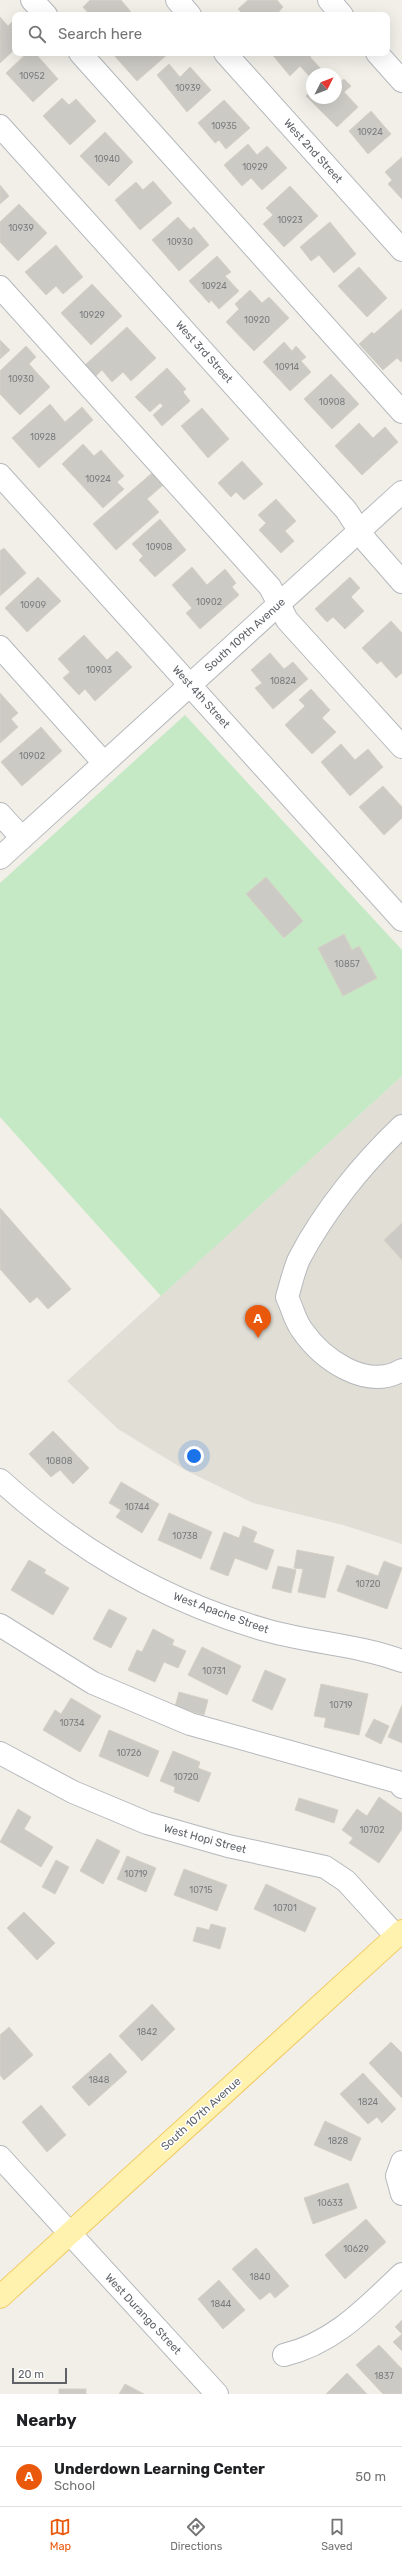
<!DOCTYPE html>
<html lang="en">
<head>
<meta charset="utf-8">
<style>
  :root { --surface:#fff; --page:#f6f6f6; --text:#202124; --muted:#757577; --line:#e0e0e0; --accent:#ea580c }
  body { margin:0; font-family:Rubik,sans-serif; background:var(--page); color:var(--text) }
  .compass { position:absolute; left:306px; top:68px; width:36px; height:36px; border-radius:50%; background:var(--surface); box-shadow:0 4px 16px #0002; rotate:48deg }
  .scale { position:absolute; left:12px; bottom:10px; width:55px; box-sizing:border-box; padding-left:4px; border:2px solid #5f6368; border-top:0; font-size:11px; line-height:14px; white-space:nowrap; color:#5f6368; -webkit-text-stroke:3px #fff; paint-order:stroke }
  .you { position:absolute; left:194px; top:1456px; width:14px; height:14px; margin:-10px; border:3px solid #fff; border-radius:50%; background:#1a73e8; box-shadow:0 0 0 6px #1a73e833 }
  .badge { display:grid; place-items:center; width:26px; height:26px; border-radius:50%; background:var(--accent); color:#fff; font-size:13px; font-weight:700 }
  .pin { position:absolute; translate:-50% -33px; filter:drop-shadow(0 1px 2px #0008) }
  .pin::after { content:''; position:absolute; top:21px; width:14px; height:12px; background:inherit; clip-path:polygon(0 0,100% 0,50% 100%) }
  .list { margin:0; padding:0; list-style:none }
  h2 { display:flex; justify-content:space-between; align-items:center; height:52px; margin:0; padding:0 16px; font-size:17px }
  h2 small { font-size:13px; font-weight:400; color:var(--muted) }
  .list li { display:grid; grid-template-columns:26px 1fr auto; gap:12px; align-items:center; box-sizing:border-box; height:60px; padding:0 16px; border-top:1px solid var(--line) }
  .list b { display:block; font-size:15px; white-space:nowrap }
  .list p { margin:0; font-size:13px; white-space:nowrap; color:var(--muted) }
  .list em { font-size:13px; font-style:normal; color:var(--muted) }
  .icon { flex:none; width:22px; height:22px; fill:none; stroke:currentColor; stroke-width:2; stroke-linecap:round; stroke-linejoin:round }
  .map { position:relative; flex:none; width:402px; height:2394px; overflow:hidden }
  .search { position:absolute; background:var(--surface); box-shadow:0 4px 16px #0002; left:12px; right:12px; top:12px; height:44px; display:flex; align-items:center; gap:10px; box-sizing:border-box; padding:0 14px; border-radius:8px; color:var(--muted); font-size:15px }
  .sheet { height:112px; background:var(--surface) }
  nav { display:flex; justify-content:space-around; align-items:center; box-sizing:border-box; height:56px; border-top:1px solid var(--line); background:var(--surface); font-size:11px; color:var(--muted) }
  nav a { display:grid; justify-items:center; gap:2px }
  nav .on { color:var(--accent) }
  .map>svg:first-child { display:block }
  .education { fill:#e1ded6 }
  .green { fill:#c5e8c5 }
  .building { fill:#cccac5; stroke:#d6d1c6 }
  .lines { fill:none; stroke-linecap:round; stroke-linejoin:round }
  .minor-casing { stroke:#b5b8bc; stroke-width:24 }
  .major-casing { stroke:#f2c960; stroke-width:24 }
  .minor { stroke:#fff; stroke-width:22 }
  .major { stroke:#fff2af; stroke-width:22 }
  .labels { text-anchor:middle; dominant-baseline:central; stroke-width:3; stroke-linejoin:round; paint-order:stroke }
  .number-label { font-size:9px; fill:#7a7d7f }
  .street-label { font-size:11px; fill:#5f6368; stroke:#fff }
</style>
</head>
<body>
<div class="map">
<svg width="402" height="2394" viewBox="0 0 402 2394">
  <rect width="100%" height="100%" fill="#f1efe8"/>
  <polygon class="education" points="402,1076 402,1544 343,1525 253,1503 185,1470 118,1429 67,1381"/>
  <polygon class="green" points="185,715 402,950 402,1076 161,1296 0,1117 0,883"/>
  <g class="building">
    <polygon points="90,0 121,0 131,12 128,15 90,15 83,7"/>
    <polygon points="248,0 277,0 283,7 276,15 244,15 238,9"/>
    <polygon points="0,17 8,26 15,19 15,49 0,63"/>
    <polygon points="27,53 35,53 58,79 33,102 6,73"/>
    <polygon points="112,53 169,53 137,81"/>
    <polygon points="271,53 314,53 310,57 321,69 316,74 312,74 311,78 300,66 290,76"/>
    <polygon points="169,64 180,77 190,67 211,90 187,112 157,75"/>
    <polygon points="344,79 351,86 344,92 358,107 337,127 306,96 312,90 312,98 336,98 336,83 337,85"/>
    <polygon points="62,98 69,105 76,99 96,121 70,145 43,116"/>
    <polygon points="224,100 250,128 226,149 219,140 215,143 198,123"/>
    <polygon points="371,111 391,134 368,154 349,131"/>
    <polygon points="105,132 133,162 109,186 80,156"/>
    <polygon points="248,144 257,155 267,146 287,168 262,190 251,178 242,186 224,165"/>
    <polygon points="402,157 402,199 388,184 392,180 385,172"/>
    <polygon points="153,181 172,203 140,230 115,200 136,182 143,190"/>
    <polygon points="0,185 9,196 0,204"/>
    <polygon points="290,186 318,216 284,247 263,224 273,215 266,208"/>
    <polygon points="19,204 47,233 18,261 0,242 0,222"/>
    <polygon points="178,217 190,230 194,227 209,245 179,271 152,240"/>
    <polygon points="330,222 356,254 334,273 319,255 311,261 300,247"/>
    <polygon points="56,245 83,277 63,294 56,286 46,295 25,272"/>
    <polygon points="217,256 231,272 225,276 239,291 219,309 211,300 209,303 189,281"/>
    <polygon points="359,267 387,298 367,317 338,286"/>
    <polygon points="92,284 122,316 91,345 61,313"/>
    <polygon points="250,290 262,303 269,297 289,318 254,351 226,322 239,309 235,304"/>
    <polygon points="402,309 402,361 401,362 397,358 383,370 359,344 372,332 374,334"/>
    <polygon points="127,327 156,358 131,381 123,372 112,382 102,370 96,376 85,365"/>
    <polygon points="0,340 10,350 0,359"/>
    <polygon points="284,342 292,351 296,346 306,357 301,361 311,372 290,391 263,362"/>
    <polygon points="26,346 36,357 29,364 50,387 20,415 0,394 0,371"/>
    <polygon points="167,368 186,389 183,392 190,401 162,426 153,415 163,406 160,403 150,412 135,397"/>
    <polygon points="331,374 359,404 332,429 304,399"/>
    <polygon points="50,404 65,422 82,407 93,420 39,468 12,438"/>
    <polygon points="202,408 229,439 208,458 181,426"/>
    <polygon points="359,423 373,438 385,427 398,442 362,475 335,446"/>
    <polygon points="83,444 94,456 101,450 124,476 117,482 124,489 103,508 62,464"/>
    <polygon points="242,461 263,484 244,500 236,492 231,497 218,483"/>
    <polygon points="152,473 163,485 147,499 159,512 116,550 93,524"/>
    <polygon points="276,499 296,521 285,531 294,541 281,553 259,530 266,523 258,515"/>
    <polygon points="160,519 186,550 155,577 139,560 143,556 132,544"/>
    <polygon points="4,548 26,573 0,596 0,551"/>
    <polygon points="192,567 207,585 225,569 236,583 232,587 239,595 200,629 186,613 192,608 172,585"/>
    <polygon points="38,577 61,601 27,632 5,608"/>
    <polygon points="350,577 360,588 351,597 364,611 345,629 333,617 327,622 315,609"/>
    <polygon points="391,621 402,633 402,673 396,678 381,661 377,664 362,648"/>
    <polygon points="84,635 107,660 117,651 132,667 95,701 85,689 79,695 63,678 70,672 58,659"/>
    <polygon points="270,653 284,669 293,662 308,679 273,709 255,688 262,683 251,670"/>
    <polygon points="311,689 330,710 322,718 336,732 312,754 285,725 305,706 299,700"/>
    <polygon points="0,693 18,713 11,719 18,727 0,743"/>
    <polygon points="41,727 62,751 22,786 1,762"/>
    <polygon points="341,744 355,760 368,749 383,767 350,796 321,762"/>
    <polygon points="383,786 402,807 402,818 384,835 359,807"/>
    <polygon points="266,877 303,921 284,938 246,894"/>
    <polygon points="344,934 352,950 359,946 377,978 343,996 318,948"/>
    <polygon points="0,1208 71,1289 48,1309 37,1297 30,1303 0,1269"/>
    <polygon points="402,1223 402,1260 384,1240"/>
    <polygon points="53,1431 89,1468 73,1484 60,1470 51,1477 29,1454"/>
    <polygon points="121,1482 159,1504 142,1533 116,1517 121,1510 109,1503"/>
    <polygon points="169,1513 212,1532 201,1559 158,1540"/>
    <polygon points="243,1526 257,1532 253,1542 274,1550 267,1570 235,1558 228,1576 210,1569 224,1532 239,1538"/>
    <polygon points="297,1550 334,1557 325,1598 298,1592 303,1569 294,1568"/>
    <polygon points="29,1560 46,1570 44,1573 69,1588 53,1615 11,1590"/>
    <polygon points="384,1561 402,1568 387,1609 337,1591 347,1565 378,1576"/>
    <polygon points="278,1566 296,1570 291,1593 272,1588"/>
    <polygon points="109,1609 127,1618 111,1648 93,1639"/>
    <polygon points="153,1629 174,1640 172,1645 186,1651 178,1668 164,1662 155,1682 128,1670 137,1650 142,1652"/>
    <polygon points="202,1647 241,1666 227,1695 188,1675"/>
    <polygon points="265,1670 286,1679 272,1710 252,1701"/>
    <polygon points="321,1684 368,1694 359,1735 324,1727 326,1718 314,1716"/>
    <polygon points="179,1692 208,1700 204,1715 175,1707"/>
    <polygon points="71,1698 101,1716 80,1752 43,1730 55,1710 61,1714"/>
    <polygon points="402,1705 402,1743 388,1737"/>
    <polygon points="374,1719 389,1726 381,1744 365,1736"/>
    <polygon points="109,1730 159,1751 148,1777 99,1756"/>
    <polygon points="173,1751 200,1762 198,1768 211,1773 199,1802 174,1792 175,1787 160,1781"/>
    <polygon points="379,1797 402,1813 402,1829 379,1863 349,1843 353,1838 342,1830 357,1809 367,1816"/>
    <polygon points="299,1798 338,1810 334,1823 295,1810"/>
    <polygon points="18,1809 31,1817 24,1829 53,1847 41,1867 0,1842"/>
    <polygon points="97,1839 120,1851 103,1884 80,1871"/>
    <polygon points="127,1856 156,1868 146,1892 117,1879"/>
    <polygon points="56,1860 69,1867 55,1894 42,1887"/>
    <polygon points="184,1869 227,1885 217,1911 174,1895"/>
    <polygon points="266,1884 316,1908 305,1932 254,1909"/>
    <polygon points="24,1912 55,1943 37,1960 7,1928"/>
    <polygon points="211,1924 226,1928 220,1949 193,1941 197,1927 209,1930"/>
    <polygon points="152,2004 175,2029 142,2061 119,2036"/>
    <polygon points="9,2027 33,2055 4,2080 0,2075 0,2035"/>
    <polygon points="391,2042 402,2053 402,2098 369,2063"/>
    <polygon points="110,2053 127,2072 89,2106 72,2087"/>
    <polygon points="363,2073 396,2109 382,2123 377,2117 368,2124 340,2094"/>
    <polygon points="41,2105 66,2135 47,2152 22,2122"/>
    <polygon points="325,2121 361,2138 351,2161 314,2145"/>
    <polygon points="348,2183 357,2208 313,2224 304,2198"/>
    <polygon points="366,2219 386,2242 345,2279 325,2255"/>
    <polygon points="256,2248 289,2286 275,2298 270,2292 260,2300 232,2269"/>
    <polygon points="219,2280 245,2310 223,2329 198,2299"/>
    <polygon points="402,2320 402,2351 393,2342 402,2334 395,2327"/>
    <polygon points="379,2345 402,2369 402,2394 383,2394 356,2365"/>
    <polygon points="347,2373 367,2394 326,2394"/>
    <polygon points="125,2384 144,2394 119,2394"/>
    <rect x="59" y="2389" width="27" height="5"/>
  </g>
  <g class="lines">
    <defs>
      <g id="minor">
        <polyline points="32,0 46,15"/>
        <polyline points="177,0 190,15"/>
        <polyline points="329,0 342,15"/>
        <polyline points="80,53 402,412"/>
        <polyline points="225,53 402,250"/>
        <polyline points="377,53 402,81"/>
        <polyline points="0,126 346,510 367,542 402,582"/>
        <polyline points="0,287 270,587 287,620 402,747"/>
        <polyline points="0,475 402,920"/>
        <polyline points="0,647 104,763"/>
        <polyline points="0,814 22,838"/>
        <polyline points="0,858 402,492"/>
        <path d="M 402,1126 C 363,1163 324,1211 299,1259 C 294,1270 291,1284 287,1297 C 292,1307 295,1321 302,1330 C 322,1359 366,1391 402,1370"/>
        <path d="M 0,1480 C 78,1551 168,1603 269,1631 C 313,1643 359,1645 402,1661"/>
        <polyline points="0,1625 93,1683 190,1724 398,1782 402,1787"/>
        <polyline points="0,1753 73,1792 147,1823 228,1846 325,1867 346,1881 396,1936"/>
        <polyline points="0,2157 217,2394"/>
        <polyline points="402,2162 397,2176 402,2194"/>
        <path d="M 284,2355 C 334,2343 366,2308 402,2274"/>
      </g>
      <polyline id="major" points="0,2297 402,1931"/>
    </defs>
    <use href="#minor" class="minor-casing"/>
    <use href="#major" class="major-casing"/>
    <use href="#minor" class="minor"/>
    <use href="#major" class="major"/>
  </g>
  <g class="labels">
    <g class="number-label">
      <text x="32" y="76">10952</text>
      <text x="188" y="88">10939</text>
      <text x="224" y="126">10935</text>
      <text x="370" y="132">10924</text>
      <text x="107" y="159">10940</text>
      <text x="255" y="167">10929</text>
      <text x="290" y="220">10923</text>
      <text x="21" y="228">10939</text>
      <text x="180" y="242">10930</text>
      <text x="214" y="286">10924</text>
      <text x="92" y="315">10929</text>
      <text x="257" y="320">10920</text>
      <text x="287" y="367">10914</text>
      <text x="21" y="379">10930</text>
      <text x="332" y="402">10908</text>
      <text x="43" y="437">10928</text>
      <text x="98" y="479">10924</text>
      <text x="159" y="547">10908</text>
      <text x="209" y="602">10902</text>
      <text x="33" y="605">10909</text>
      <text x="99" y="670">10903</text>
      <text x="283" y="681">10824</text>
      <text x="32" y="756">10902</text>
      <text x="347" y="964">10857</text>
      <text x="59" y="1461">10808</text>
      <text x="137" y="1507">10744</text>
      <text x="185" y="1536">10738</text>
      <text x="368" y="1584">10720</text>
      <text x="214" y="1671">10731</text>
      <text x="341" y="1705">10719</text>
      <text x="72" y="1723">10734</text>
      <text x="129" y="1753">10726</text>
      <text x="186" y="1777">10720</text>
      <text x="372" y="1830">10702</text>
      <text x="136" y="1874">10719</text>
      <text x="201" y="1890">10715</text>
      <text x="285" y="1908">10701</text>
      <text x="147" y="2032">1842</text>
      <text x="99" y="2080">1848</text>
      <text x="368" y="2102">1824</text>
      <text x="338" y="2141">1828</text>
      <text x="330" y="2203">10633</text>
      <text x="356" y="2249">10629</text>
      <text x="260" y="2277">1840</text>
      <text x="221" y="2304">1844</text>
      <text x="384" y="2376">1837</text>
    </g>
    <g class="street-label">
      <text transform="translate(313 151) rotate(48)">West 2nd Street</text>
      <text transform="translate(204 352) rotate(48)">West 3rd Street</text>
      <text transform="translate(245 635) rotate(-42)">South 109th Avenue</text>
      <text transform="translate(201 697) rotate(48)">West 4th Street</text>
      <text transform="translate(221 1613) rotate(20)">West Apache Street</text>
      <text transform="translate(205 1839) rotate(15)">West Hopi Street</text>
      <text transform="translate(201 2114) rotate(-42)">South 107th Avenue</text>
      <text transform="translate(143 2314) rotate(47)">West Durango Street</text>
    </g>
  </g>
</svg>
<svg class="compass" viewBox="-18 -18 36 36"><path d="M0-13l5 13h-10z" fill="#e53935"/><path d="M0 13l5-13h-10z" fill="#757577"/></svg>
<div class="scale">20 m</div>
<div class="you"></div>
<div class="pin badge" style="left:258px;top:1338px">A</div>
<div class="search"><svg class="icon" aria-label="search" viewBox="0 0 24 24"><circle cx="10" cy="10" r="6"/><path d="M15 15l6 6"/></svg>Search here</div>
</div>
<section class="sheet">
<h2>Nearby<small></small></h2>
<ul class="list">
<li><span class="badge">A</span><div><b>Underdown Learning Center</b><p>School</p></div><em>50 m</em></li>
</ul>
</section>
<nav>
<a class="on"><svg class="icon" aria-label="map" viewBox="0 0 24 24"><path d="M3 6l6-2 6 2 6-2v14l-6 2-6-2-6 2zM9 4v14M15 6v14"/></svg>Map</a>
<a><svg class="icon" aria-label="directions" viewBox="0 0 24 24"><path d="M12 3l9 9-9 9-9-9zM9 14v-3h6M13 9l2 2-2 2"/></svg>Directions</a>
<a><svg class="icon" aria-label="saved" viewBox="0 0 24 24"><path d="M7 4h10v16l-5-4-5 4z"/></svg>Saved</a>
</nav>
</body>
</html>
